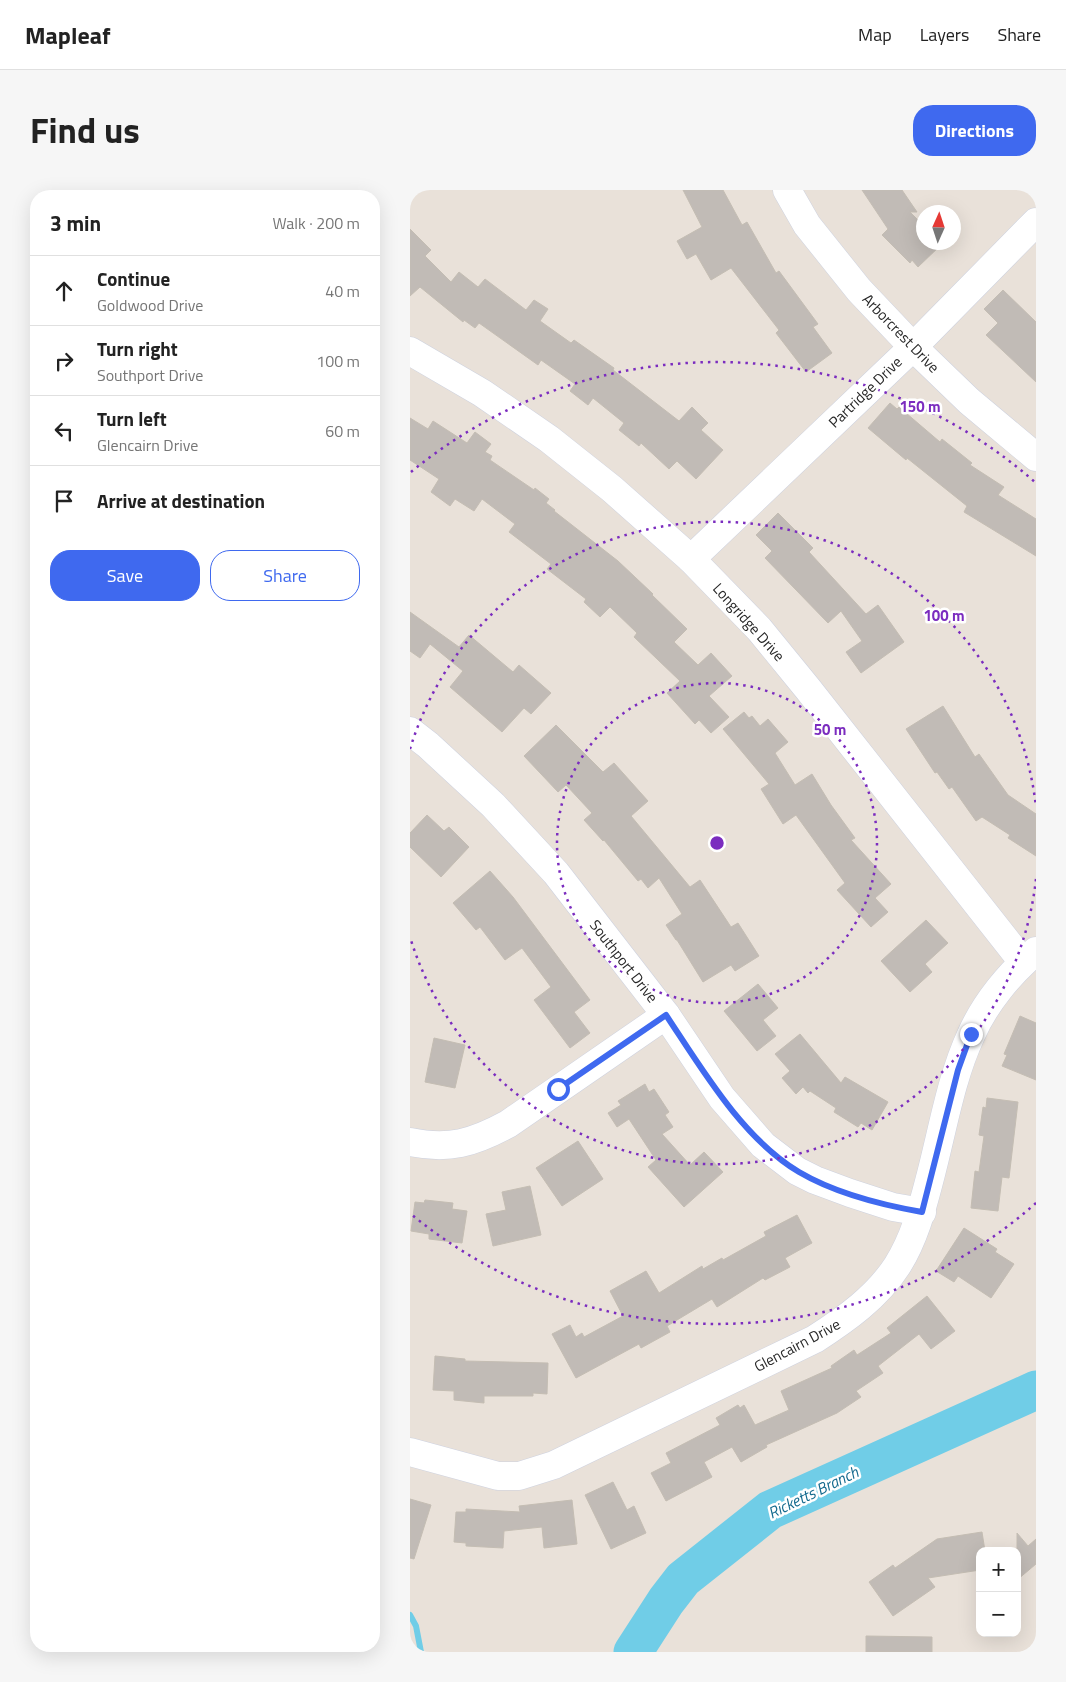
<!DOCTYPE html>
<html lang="en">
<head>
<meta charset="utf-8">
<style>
  :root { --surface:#fff; --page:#f6f6f6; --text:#222; --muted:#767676; --line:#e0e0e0; --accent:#3f69ef }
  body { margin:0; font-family:"Titillium Web",sans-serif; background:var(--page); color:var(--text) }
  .controls { position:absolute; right:15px; bottom:15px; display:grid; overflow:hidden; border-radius:10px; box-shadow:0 5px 20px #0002 }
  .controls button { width:45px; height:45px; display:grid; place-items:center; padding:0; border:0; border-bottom:1px solid var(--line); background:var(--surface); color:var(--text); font:25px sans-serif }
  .compass { position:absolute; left:506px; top:15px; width:45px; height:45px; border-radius:50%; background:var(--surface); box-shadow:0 5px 20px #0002; rotate:3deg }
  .stop { position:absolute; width:15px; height:15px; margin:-11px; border:4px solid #3f69ef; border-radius:50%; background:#fff }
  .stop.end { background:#3f69ef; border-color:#fff; box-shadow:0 1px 5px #0008 }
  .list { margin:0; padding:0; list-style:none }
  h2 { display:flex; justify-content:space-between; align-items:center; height:65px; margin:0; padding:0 20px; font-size:21px }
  h2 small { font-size:16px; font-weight:400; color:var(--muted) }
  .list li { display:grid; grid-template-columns:32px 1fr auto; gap:15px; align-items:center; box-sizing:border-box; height:70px; padding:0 20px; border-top:1px solid var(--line) }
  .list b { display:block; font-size:19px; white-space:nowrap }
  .list p { margin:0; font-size:16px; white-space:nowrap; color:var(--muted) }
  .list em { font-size:16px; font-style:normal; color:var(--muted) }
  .actions { display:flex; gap:10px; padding:15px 20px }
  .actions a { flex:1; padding:11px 0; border:1px solid var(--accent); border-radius:20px; text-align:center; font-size:18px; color:var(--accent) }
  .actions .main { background:var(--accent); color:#fff }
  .icon { flex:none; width:28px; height:28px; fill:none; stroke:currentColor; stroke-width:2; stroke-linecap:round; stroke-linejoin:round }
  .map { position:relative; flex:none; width:626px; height:1462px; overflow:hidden; border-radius:20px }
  header { display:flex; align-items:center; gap:30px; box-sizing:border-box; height:70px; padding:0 25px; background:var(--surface); border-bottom:1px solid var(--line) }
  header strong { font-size:24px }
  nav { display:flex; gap:28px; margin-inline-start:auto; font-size:18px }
  .intro { display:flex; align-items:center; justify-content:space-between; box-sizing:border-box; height:120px; padding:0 30px }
  h1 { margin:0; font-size:35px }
  .button { padding:12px 22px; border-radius:20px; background:var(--accent); color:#fff; font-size:18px; font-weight:700 }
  main { display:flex; gap:30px; padding:0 30px }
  aside { flex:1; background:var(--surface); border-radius:20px; box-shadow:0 5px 20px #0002 }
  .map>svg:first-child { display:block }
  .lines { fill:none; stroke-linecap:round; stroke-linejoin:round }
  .stream { stroke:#70cde7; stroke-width:6 }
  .river { stroke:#70cde7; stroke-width:39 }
  .building { fill:#c1bbb6; stroke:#c4bdb3 }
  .minor-casing { stroke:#ced2df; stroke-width:29 }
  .minor { stroke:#fff; stroke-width:28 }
  .route { stroke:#3f69ef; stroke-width:6 }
  .ring { fill:none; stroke:#7b2cbf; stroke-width:2.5; stroke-dasharray:2.5 5 }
  .labels { text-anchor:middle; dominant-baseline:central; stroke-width:5; stroke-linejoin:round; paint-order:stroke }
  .street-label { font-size:15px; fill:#272727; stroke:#fff }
  .water-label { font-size:16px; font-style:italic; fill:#146a8e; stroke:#fff }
  .centre { fill:#7b2cbf; stroke:#fff; stroke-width:2.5 }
  .ring-label { font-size:15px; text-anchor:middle; font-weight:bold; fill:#7b2cbf; stroke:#fff; stroke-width:5; stroke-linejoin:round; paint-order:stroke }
</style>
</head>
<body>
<header>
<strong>Mapleaf</strong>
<nav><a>Map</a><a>Layers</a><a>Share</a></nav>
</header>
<div class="intro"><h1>Find us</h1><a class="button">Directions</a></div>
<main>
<aside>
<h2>3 min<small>Walk · 200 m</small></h2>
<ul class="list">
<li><svg class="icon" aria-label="ahead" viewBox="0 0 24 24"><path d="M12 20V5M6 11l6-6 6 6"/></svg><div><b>Continue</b><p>Goldwood Drive</p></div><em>40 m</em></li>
<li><svg class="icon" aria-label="right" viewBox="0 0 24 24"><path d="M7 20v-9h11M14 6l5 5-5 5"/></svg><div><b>Turn right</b><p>Southport Drive</p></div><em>100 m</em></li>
<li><svg class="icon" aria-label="left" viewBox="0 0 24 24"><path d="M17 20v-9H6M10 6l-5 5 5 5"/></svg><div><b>Turn left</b><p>Glencairn Drive</p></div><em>60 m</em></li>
<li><svg class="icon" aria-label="arrive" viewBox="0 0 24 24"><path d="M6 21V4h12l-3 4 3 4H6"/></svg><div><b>Arrive at destination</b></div></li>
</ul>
<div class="actions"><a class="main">Save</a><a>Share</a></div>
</aside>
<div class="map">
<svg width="626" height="1462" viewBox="0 0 626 1462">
  <rect width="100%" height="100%" fill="#e9e1d9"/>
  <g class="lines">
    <polyline class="stream" points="0,1425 6,1436 11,1462"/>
    <polyline class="river" points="223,1462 256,1411 273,1389 360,1320 626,1200"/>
  </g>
  <g class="building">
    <polygon points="273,0 313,0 332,35 337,32 366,83 369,81 408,134 403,137 422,163 396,182 366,143 369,140 321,78 301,90 286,64 277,69 267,51 292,37"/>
    <polygon points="452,0 492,0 507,22 500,22 514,36 514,52 530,52 532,54 508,77 502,70 500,73 472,45 478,39"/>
    <polygon points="0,39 21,60 15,66 41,92 49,82 68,97 75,89 116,120 124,110 138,119 130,131 161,153 164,150 204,178 203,180 269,231 282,217 298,233 291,240 313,260 286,289 267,271 259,279 231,253 229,256 209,240 214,233 183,208 178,215 160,201 165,194 131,170 128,175 69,133 65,138 54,130 53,132 10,97 0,106"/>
    <polygon points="593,100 626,132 626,192 576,145 588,133 574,119"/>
    <polygon points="480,213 487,219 489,217 530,252 532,249 562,273 560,275 594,297 588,305 626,329 626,366 554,322 557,316 497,268 496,270 458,238"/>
    <polygon points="0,228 18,239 23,231 57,253 65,242 81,254 75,262 82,266 80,270 124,300 125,298 139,309 136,313 145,320 144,321 208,371 243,404 242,405 277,439 264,452 288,475 301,463 322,486 299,506 319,527 301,543 289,530 285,534 257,503 270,491 224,447 227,443 200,417 190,427 174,412 176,409 137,379 141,374 99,342 105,334 72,309 64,321 45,309 40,316 21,302 29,289 0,270"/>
    <polygon points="368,323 403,358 399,362 456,424 468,415 494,452 451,483 436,462 452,451 431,421 418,433 355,368 362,361 346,345"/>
    <polygon points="0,422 49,457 59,445 103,482 109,475 141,503 121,524 114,518 92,542 40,497 53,481 20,454 10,468 0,461"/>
    <polygon points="533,516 565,567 569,564 598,605 626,624 626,666 598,648 600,645 572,627 566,631 542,597 539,599 527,582 525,583 496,539"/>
    <polygon points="334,522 339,528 342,526 350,536 358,529 378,552 365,563 385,595 402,584 421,615 445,648 441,650 481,694 465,708 478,722 461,737 427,700 435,693 386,625 373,634 351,599 359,594 313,539"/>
    <polygon points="146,535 193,582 204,573 238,611 221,626 280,697 290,690 321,737 328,733 349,766 325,781 321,775 293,792 267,750 266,750 256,735 272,724 249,688 238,698 231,689 228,691 194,650 193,651 174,630 182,623 156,595 148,602 114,566"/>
    <polygon points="17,625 34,641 39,637 59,657 31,687 0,657 0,643"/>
    <polygon points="80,681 103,707 180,810 164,822 180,843 160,858 124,810 141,797 112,758 95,770 70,737 66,740 43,713"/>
    <polygon points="516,730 538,753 515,774 522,782 500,802 471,771"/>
    <polygon points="348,794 368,818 353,830 366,846 347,861 314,821"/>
    <polygon points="610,826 626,833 626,890 592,876 597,865 594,864"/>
    <polygon points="390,844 431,893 435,887 478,912 462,940 451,933 448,937 424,922 426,918 400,901 398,903 393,897 386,904 372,888 380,881 365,864"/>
    <polygon points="24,848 55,855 45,898 15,892"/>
    <polygon points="235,894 239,902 244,899 259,922 255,925 263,937 252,944 280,975 294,962 313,982 274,1017 238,977 246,970 219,929 207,937 198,923 211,915 208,911"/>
    <polygon points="577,908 608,912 599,988 592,987 588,1021 561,1018 565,981 569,982 574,946 569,945 573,917 576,918"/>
    <polygon points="168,951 193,989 152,1016 126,978"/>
    <polygon points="120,996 131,1045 83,1056 76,1024 96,1020 92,1002"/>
    <polygon points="15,1010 43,1013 42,1019 57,1021 52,1053 19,1049 19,1044 1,1041 5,1012 14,1013"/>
    <polygon points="387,1025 402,1053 375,1068 380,1077 355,1090 353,1088 307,1117 302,1109 257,1136 260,1142 231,1158 229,1154 166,1188 142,1144 160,1135 166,1147 172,1143 174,1147 213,1126 200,1101 236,1081 249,1103 292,1076 293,1079 312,1068 313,1070 356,1046 354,1042"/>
    <polygon points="554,1038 587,1059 585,1062 604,1074 581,1108 548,1086 544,1092 526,1081"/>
    <polygon points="517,1106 545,1141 521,1159 509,1144 468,1176 473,1183 446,1201 451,1207 427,1223 356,1255 357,1257 331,1272 322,1257 294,1272 302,1287 256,1311 241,1283 261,1273 256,1263 310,1235 306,1228 328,1215 330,1218 334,1215 345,1235 379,1220 371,1201 422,1178 421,1176 444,1160 447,1165 481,1143 477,1138"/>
    <polygon points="25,1166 55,1169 55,1171 138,1173 137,1204 123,1203 123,1206 74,1206 74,1213 44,1210 44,1201 23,1200"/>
    <polygon points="203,1292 217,1320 224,1316 236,1343 201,1359 175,1305"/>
    <polygon points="0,1309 21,1315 4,1369 0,1368"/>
    <polygon points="162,1310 167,1354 134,1358 132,1337 94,1341 93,1358 56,1356 56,1353 44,1352 46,1322 56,1322 56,1319 110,1322 109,1316"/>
    <polygon points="572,1342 575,1361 570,1361 570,1380 518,1388 525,1397 483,1426 459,1392 483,1375 485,1378 527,1349"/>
    <polygon points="607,1343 618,1356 626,1349 626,1374 607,1390"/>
    <polygon points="456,1446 522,1447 522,1462 456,1462"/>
  </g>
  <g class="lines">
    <defs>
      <g id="minor">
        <polyline points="377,0 397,35 449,100 503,157 559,211 626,267"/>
        <polyline points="0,161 72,203 139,249 202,299 281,369 349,439 398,499 613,772"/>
        <polyline points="281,369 503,157 626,32"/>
        <polyline points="0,541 18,555 83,615 146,683 256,825 312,908 353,955 387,981 405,990 440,1003 483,1017 512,1022"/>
        <path d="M 0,952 C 39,960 63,953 98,934 L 256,825"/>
        <path d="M 0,1262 L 88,1286 L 109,1286 L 144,1275 L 405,1149 C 436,1129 467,1107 487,1076 C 505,1048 513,1015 521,984 C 533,938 541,888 561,845 C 575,813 600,783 626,761"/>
      </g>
    </defs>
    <use href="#minor" class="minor-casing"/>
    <use href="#minor" class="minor"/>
  </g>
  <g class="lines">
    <path class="route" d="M 148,899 L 256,825 C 292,879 332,948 389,982 C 423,1002 472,1015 512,1022 L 548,880 L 561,844"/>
  </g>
  <g class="ring">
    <circle cx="307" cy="653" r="160"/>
    <path d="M626 689A321 321 0 0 1 0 747M0 559A321 321 0 0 1 626 617"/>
    <path d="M626 1013A481 481 0 0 1 1 1024M1 282A481 481 0 0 1 626 293"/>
  </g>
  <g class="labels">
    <g class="street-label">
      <text transform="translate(491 143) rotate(46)">Arborcrest Drive</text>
      <text transform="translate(455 202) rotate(-44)">Partridge Drive</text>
      <text transform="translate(339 432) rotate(48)">Longridge Drive</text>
      <text transform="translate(214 771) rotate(52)">Southport Drive</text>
      <text transform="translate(387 1155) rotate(-28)">Glencairn Drive</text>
    </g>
    <g class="water-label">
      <text transform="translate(403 1302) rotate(-26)">Ricketts Branch</text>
    </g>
  </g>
  <circle cx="307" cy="653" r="8" class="centre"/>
  <g class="ring-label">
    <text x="510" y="222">150 m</text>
    <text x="534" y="431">100 m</text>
    <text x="420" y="545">50 m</text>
  </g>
</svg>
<div class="controls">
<button>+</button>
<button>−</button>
</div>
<svg class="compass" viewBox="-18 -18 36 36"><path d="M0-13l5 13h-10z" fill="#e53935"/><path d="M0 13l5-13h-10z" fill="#767676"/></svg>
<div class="stop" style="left:148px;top:899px"></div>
<div class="stop end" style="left:561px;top:844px"></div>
</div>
</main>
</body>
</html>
